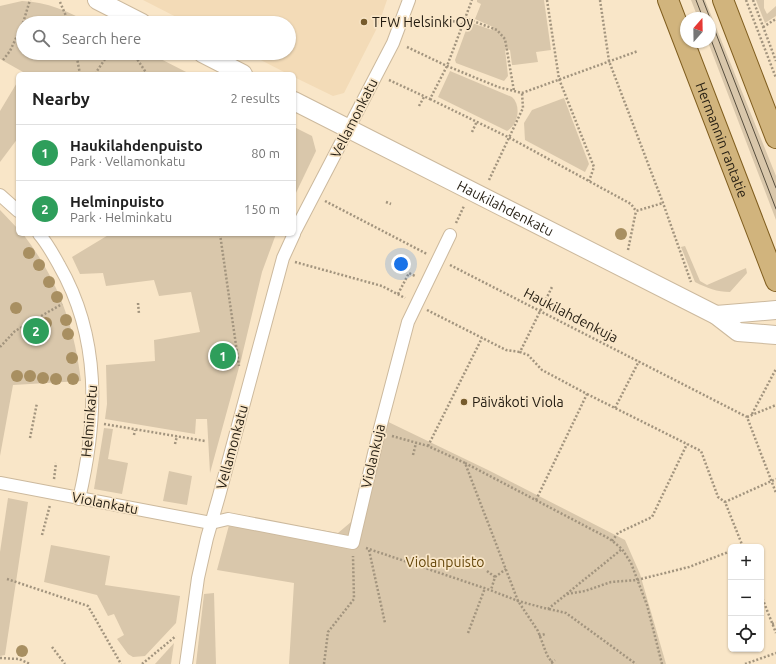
<!DOCTYPE html>
<html lang="en">
<head>
<meta charset="utf-8">
<style>
  :root { --surface:#fff; --page:#f2f2f2; --text:#222; --muted:#767676; --line:#e0e0e0; --accent:#765b2d }
  body { margin:0; font-family:Ubuntu,sans-serif; background:var(--page); color:var(--text) }
  .controls { position:absolute; right:12px; bottom:12px; display:grid; overflow:hidden; border-radius:6px; box-shadow:0 1px 3px #0004 }
  .controls button { width:36px; height:36px; display:grid; place-items:center; padding:0; border:0; border-bottom:1px solid var(--line); background:var(--surface); color:var(--text); font:20px sans-serif }
  .compass { position:absolute; left:680px; top:12px; width:36px; height:36px; border-radius:50%; background:var(--surface); box-shadow:0 1px 3px #0004; rotate:20deg }
  .you { position:absolute; left:401px; top:264px; width:14px; height:14px; margin:-10px; border:3px solid #fff; border-radius:50%; background:#1a73e8; box-shadow:0 0 0 6px #1a73e833 }
  .badge { display:grid; place-items:center; width:26px; height:26px; border-radius:50%; background:var(--accent); color:#fff; font-size:13px; font-weight:700 }
  .pin { position:absolute; translate:-50% -50%; border:2px solid #fff; box-shadow:0 1px 4px #0006 }
  .list { margin:0; padding:0; list-style:none }
  h2 { display:flex; justify-content:space-between; align-items:center; height:52px; margin:0; padding:0 16px; font-size:17px }
  h2 small { font-size:13px; font-weight:400; color:var(--muted) }
  .list li { display:grid; grid-template-columns:26px 1fr auto; gap:12px; align-items:center; box-sizing:border-box; height:56px; padding:0 16px; border-top:1px solid var(--line) }
  .list b { display:block; font-size:15px; white-space:nowrap }
  .list p { margin:0; font-size:13px; white-space:nowrap; color:var(--muted) }
  .list em { font-size:13px; font-style:normal; color:var(--muted) }
  .icon { flex:none; width:22px; height:22px; fill:none; stroke:currentColor; stroke-width:2; stroke-linecap:round; stroke-linejoin:round }
  .map { position:relative; flex:none; width:776px; height:664px; overflow:hidden }
  .search { position:absolute; background:var(--surface); box-shadow:0 1px 3px #0004; left:16px; top:16px; width:280px; height:44px; display:flex; align-items:center; gap:10px; box-sizing:border-box; padding:0 14px; border-radius:22px; color:var(--muted); font-size:15px }
  .panel { position:absolute; background:var(--surface); box-shadow:0 1px 3px #0004; left:16px; top:72px; width:280px; height:164px; border-radius:6px }
  .map>svg:first-child { display:block }
  .built { fill:#f3dbb7 }
  .green { fill:#d9c7ab }
  .lines { fill:none; stroke-linecap:round; stroke-linejoin:round }
  .street-casing { stroke:#ccb99d; stroke-width:14 }
  .secondary-casing { stroke:#ccb99d; stroke-width:20 }
  .primary-casing { stroke:#805e1f; stroke-width:22 }
  .path { stroke:#a2947e; stroke-width:2.5; stroke-dasharray:2 2; stroke-linecap:butt }
  .street { stroke:#fff; stroke-width:12 }
  .secondary { stroke:#fff; stroke-width:18 }
  .primary { stroke:#d1b47d; stroke-width:20 }
  .tram { stroke:#574e3e; stroke-width:1 }
  .tree { fill:#a88f61 }
  .poi-dot { fill:#765b2d; stroke:#f9e6c8; stroke-width:1.5 }
  .labels { text-anchor:middle; dominant-baseline:central; stroke-width:3.5; stroke-linejoin:round; paint-order:stroke }
  .poi-label { font-size:14px; fill:#231c11; stroke:#f9e6c8; text-anchor:start }
  .street-label { font-size:14px; fill:#231c11; stroke:#f9e6c8 }
  .park-label { font-size:14px; fill:#66480c; stroke:#f9e6c8 }
</style>
</head>
<body>
<div class="map">
<svg width="776" height="664" viewBox="0 0 776 664">
  <rect width="100%" height="100%" fill="#f9e6c8"/>
  <polygon class="built" points="143,0 387,0 378,26 344,93 333,96 294,77 294,74 288,74 247,53 289,53 289,23 188,23"/>
  <g class="green">
    <polygon points="477,0 544,0 551,50 536,52 538,62 514,65 512,65 510,50 505,49 508,76 504,81 456,63 455,60 469,22 492,30 493,27 475,19 481,4 477,2"/>
    <polygon points="691,0 705,0 776,176 776,220 708,42 710,42 710,18 698,18"/>
    <polygon points="756,0 764,0 764,8 767,14 776,6 776,16 765,23"/>
    <path d="M 22,1 C 48,2 67,11 90,23 L 23,23 L 23,53 L 149,53 L 190,74 L 22,74 L 23,72 L 0,59 L 0,6 Z"/>
    <path d="M 450,71 L 512,97 C 521,105 519,124 507,131 L 438,97 Z"/>
    <polygon points="18,81 18,138 0,162 0,111"/>
    <polygon points="564,98 589,164 585,172 525,140 524,123 532,110"/>
    <polygon points="294,127 312,136 316,151 294,197"/>
    <path d="M 0,210 L 18,229 L 18,234 L 23,234 C 58,280 74,324 81,381 L 13,385 L 0,456 Z"/>
    <polygon points="110,234 276,234 262,272 241,360 210,473 207,419 196,419 195,434 105,419 107,404 106,365 155,361 154,340 200,332 191,292 159,296 154,280 106,286 103,273 80,274 72,257"/>
    <path d="M 685,246 L 700,281 L 707,285 L 746,268 L 747,273 L 730,292 C 717,292 707,288 695,282 L 681,247 Z"/>
    <polygon points="378,417 490,471 625,540 640,574 666,664 289,664 294,583 217,570 232,514 338,533 351,522"/>
    <polygon points="104,428 113,429 108,459 128,463 122,494 94,489"/>
    <polygon points="169,471 192,476 187,505 163,501"/>
    <polygon points="8,498 28,502 5,655 0,656 0,552"/>
    <polygon points="51,545 110,556 105,585 180,596 176,623 145,656 133,657 128,654 117,639 124,635 114,614 108,616 97,595 44,582"/>
    <polygon points="214,593 216,664 196,664 204,594"/>
    <polygon points="174,643 171,664 155,664"/>
  </g>
  <g class="lines">
    <defs>
      <g id="street">
        <polyline points="0,195 18,211"/>
        <polyline points="294,233 393,43 409,0"/>
        <path d="M 39,234 C 47,243 53,254 59,265 C 101,338 98,418 79,499"/>
        <polyline points="0,483 211,523 228,519 353,543 379,432 408,322 450,235"/>
        <polyline points="186,664 198,578 207,538 219,496 283,258 294,234"/>
      </g>
      <g id="secondary">
        <polyline points="97,0 142,23"/>
        <polyline points="202,53 243,74"/>
        <path id="s1" d="M 294,101 L 716,315 L 738,332 L 776,335"/>
        <polyline points="716,315 776,310"/>
      </g>
      <g id="primary">
        <path id="s2" d="M 668,0 L 776,281"/>
        <polyline points="723,0 776,138"/>
      </g>
    </defs>
    <use href="#street" class="street-casing"/>
    <use href="#secondary" class="secondary-casing"/>
    <use href="#primary" class="primary-casing"/>
    <g class="path">
      <polyline points="547,0 559,79 594,167 589,181"/>
      <polyline points="600,0 609,61 663,203 691,282"/>
      <polyline points="746,0 776,78"/>
      <polyline points="753,0 776,61"/>
      <polyline points="60,2 69,23"/>
      <polyline points="465,18 497,30 505,39 514,91"/>
      <polyline points="453,21 463,25"/>
      <polyline points="23,23 30,0"/>
      <polyline points="763,27 776,19"/>
      <polyline points="407,47 447,66 498,87 522,93 638,51"/>
      <polyline points="76,53 80,74"/>
      <polyline points="133,53 147,74"/>
      <polyline points="3,60 10,51 23,23"/>
      <polyline points="95,74 109,53"/>
      <polyline points="389,80 430,99 447,66 472,0"/>
      <polyline points="430,99 510,138 631,204 636,211 663,203"/>
      <polyline points="419,106 424,97"/>
      <polyline points="472,132 477,121"/>
      <polyline points="489,180 523,108 522,93"/>
      <polyline points="325,201 427,254"/>
      <polyline points="386,202 391,204"/>
      <polyline points="456,223 464,206"/>
      <polyline points="220,234 239,366"/>
      <polyline points="628,250 636,211"/>
      <polyline points="295,262 382,286 405,298"/>
      <polyline points="450,265 747,417 776,493"/>
      <polyline points="398,294 409,273 415,276"/>
      <polyline points="138,303 139,314"/>
      <polyline points="427,310 506,350 520,352"/>
      <polyline points="0,347 15,331 62,304"/>
      <polyline points="587,394 701,451 718,497 725,502"/>
      <polyline points="615,408 639,361"/>
      <polyline points="752,414 776,369"/>
      <polyline points="747,417 776,405"/>
      <polyline points="104,424 205,441"/>
      <polyline points="134,435 135,430"/>
      <polyline points="392,436 428,446 465,463 518,601 538,631 547,655 553,664"/>
      <polyline points="30,438 37,403"/>
      <polyline points="175,444 177,436"/>
      <polyline points="428,446 482,338"/>
      <polyline points="413,455 416,443"/>
      <polyline points="465,463 610,539 622,549 631,563 647,605 662,664"/>
      <polyline points="54,479 56,463"/>
      <polyline points="536,500 587,394 542,370 528,355 520,352 552,287"/>
      <polyline points="42,535 50,505"/>
      <polyline points="612,541 618,533 652,517 687,444"/>
      <polyline points="743,547 725,502 776,479"/>
      <polyline points="366,548 490,590 518,601 548,609 622,549"/>
      <polyline points="369,550 385,623"/>
      <polyline points="487,571 495,577 491,590"/>
      <polyline points="495,577 506,569"/>
      <polyline points="7,579 88,606 121,664"/>
      <polyline points="567,594 585,591 611,582 637,580 689,567 731,551"/>
      <polyline points="761,595 776,633"/>
      <polyline points="549,609 566,613 636,664"/>
      <polyline points="772,624 776,623"/>
      <polyline points="468,633 485,588"/>
      <polyline points="539,636 545,634"/>
      <polyline points="52,647 65,664"/>
      <polyline points="0,658 19,659 30,664"/>
      <polyline points="551,662 555,660"/>
      <polyline points="142,664 176,636"/>
      <polyline points="324,664 328,632 354,599 353,556"/>
      <polyline points="745,664 776,653"/>
    </g>
    <use href="#street" class="street"/>
    <use href="#secondary" class="secondary"/>
    <use href="#primary" class="primary"/>
    <g class="tram">
      <polyline points="696,0 703,18"/>
      <polyline points="703,0 776,188"/>
      <polyline points="710,37 776,209"/>
    </g>
  </g>
  <g class="tree">
    <circle cx="621" cy="234" r="6"/>
    <circle cx="29" cy="253" r="6"/>
    <circle cx="39" cy="265" r="6"/>
    <circle cx="49" cy="282" r="6"/>
    <circle cx="57" cy="297" r="6"/>
    <circle cx="16" cy="308" r="6"/>
    <circle cx="66" cy="320" r="6"/>
    <circle cx="46" cy="323" r="6"/>
    <circle cx="68" cy="334" r="6"/>
    <circle cx="72" cy="358" r="6"/>
    <circle cx="17" cy="376" r="6"/>
    <circle cx="30" cy="376" r="6"/>
    <circle cx="43" cy="378" r="6"/>
    <circle cx="56" cy="379" r="6"/>
    <circle cx="73" cy="379" r="6"/>
    <circle cx="22" cy="651" r="6"/>
  </g>
  <g class="poi-dot">
    <circle cx="364" cy="22" r="4"/>
    <circle cx="464" cy="402" r="4"/>
  </g>
  <g class="labels">
    <g class="poi-label">
      <text x="372" y="22">TFW Helsinki Oy</text>
      <text x="472" y="402">Päiväkoti Viola</text>
    </g>
    <g class="street-label">
      <text transform="translate(354 118) rotate(-63)">Vellamonkatu</text>
      <text stroke="none"><textPath href="#s2" startOffset="150">Hermannin rantatie</textPath></text>
      <text stroke="none"><textPath href="#s1" startOffset="237">Haukilahdenkatu</textPath></text>
      <text transform="translate(571 315) rotate(27)">Haukilahdenkuja</text>
      <text transform="translate(89 421) rotate(-85)">Helminkatu</text>
      <text transform="translate(232 447) rotate(-75)">Vellamonkatu</text>
      <text transform="translate(373 456) rotate(-77)">Violankuja</text>
      <text transform="translate(105 503) rotate(11)">Violankatu</text>
    </g>
    <g class="park-label">
      <text x="445" y="562">Violanpuisto</text>
    </g>
  </g>
</svg>
<div class="controls">
<button>+</button>
<button>−</button>
<button><svg class="icon" aria-label="locate" viewBox="0 0 24 24"><circle cx="12" cy="12" r="6"/><path d="M12 2v4M12 18v4M2 12h4M18 12h4"/></svg></button>
</div>
<svg class="compass" viewBox="-18 -18 36 36"><path d="M0-13l5 13h-10z" fill="#e53935"/><path d="M0 13l5-13h-10z" fill="#767676"/></svg>
<div class="you"></div>
<div class="pin badge" style="left:223px;top:356px;background:#2e9e5b">1</div>
<div class="pin badge" style="left:36px;top:331px;background:#2e9e5b">2</div>
<div class="search"><svg class="icon" aria-label="search" viewBox="0 0 24 24"><circle cx="10" cy="10" r="6"/><path d="M15 15l6 6"/></svg>Search here</div>
<section class="panel">
<h2>Nearby<small>2 results</small></h2>
<ul class="list">
<li><span class="badge" style="background:#2e9e5b">1</span><div><b>Haukilahdenpuisto</b><p>Park · Vellamonkatu</p></div><em>80 m</em></li>
<li><span class="badge" style="background:#2e9e5b">2</span><div><b>Helminpuisto</b><p>Park · Helminkatu</p></div><em>150 m</em></li>
</ul>
</section>
</div>
</body>
</html>
